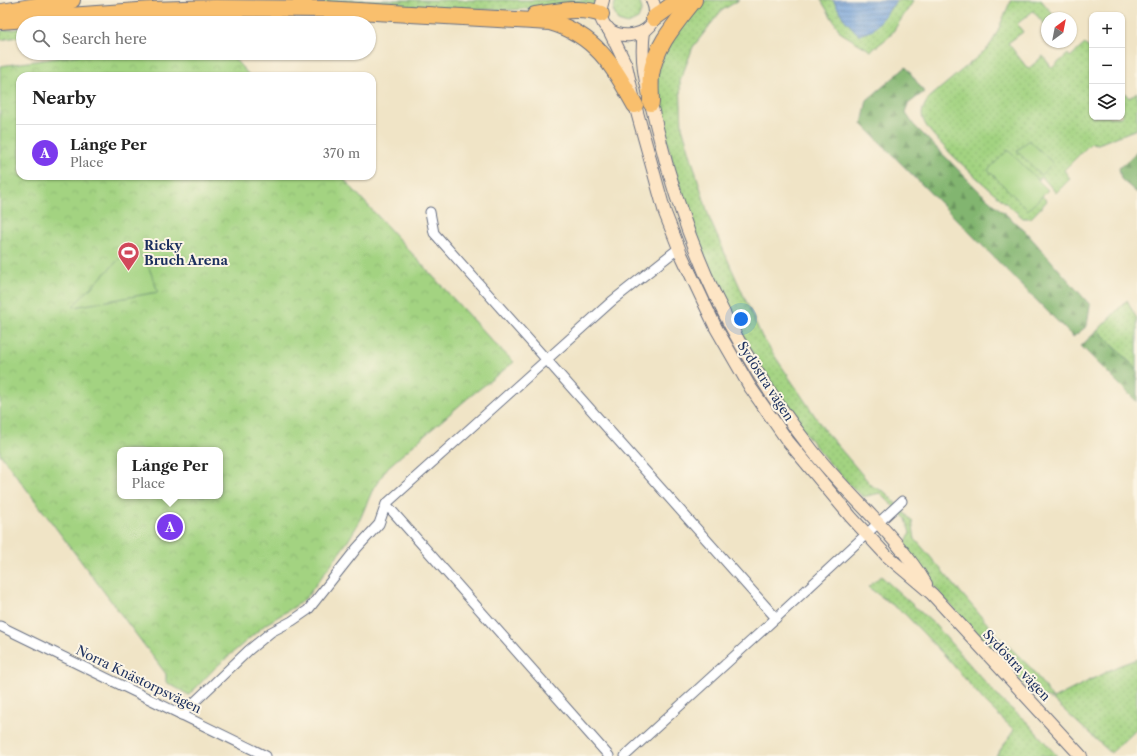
<!DOCTYPE html>
<html lang="en">
<head>
<meta charset="utf-8">
<style>
  :root { --surface:#fff; --page:#f2f2f2; --text:#222; --muted:#767676; --line:#e0e0e0; --accent:#7c3aed }
  body { margin:0; font-family:"Libre Caslon Text",serif; background:var(--page); color:var(--text) }
  .controls { position:absolute; right:12px; top:12px; display:grid; overflow:hidden; border-radius:8px; box-shadow:0 1px 3px #0004 }
  .controls button { width:36px; height:36px; display:grid; place-items:center; padding:0; border:0; border-bottom:1px solid var(--line); background:var(--surface); color:var(--text); font:20px sans-serif }
  .compass { position:absolute; left:1041px; top:12px; width:36px; height:36px; border-radius:50%; background:var(--surface); box-shadow:0 1px 3px #0004; rotate:32deg }
  .you { position:absolute; left:741px; top:319px; width:14px; height:14px; margin:-10px; border:3px solid #fff; border-radius:50%; background:#1a73e8; box-shadow:0 0 0 6px #1a73e833 }
  .badge { display:grid; place-items:center; width:26px; height:26px; border-radius:50%; background:var(--accent); color:#fff; font-size:13px; font-weight:700 }
  .pin { position:absolute; translate:-50% -50%; border:2px solid #fff; box-shadow:0 1px 4px #0006 }
  .popup { position:absolute; left:117px; top:447px; width:106px; height:52px; box-sizing:border-box; display:grid; place-content:center; border-radius:8px; background:var(--surface); filter:drop-shadow(0 1px 3px #0005); font-size:13px; white-space:nowrap; color:var(--muted) }
  .popup b { font-size:15px; color:var(--text) }
  .popup::after { content:''; position:absolute; left:50%; top:100%; margin-left:-8px; border:8px solid transparent; border-top-color:var(--surface) }
  .list { margin:0; padding:0; list-style:none }
  h2 { display:flex; justify-content:space-between; align-items:center; height:52px; margin:0; padding:0 16px; font-size:17px }
  h2 small { font-size:13px; font-weight:400; color:var(--muted) }
  .list li { display:grid; grid-template-columns:26px 1fr auto; gap:12px; align-items:center; box-sizing:border-box; height:56px; padding:0 16px; border-top:1px solid var(--line) }
  .list b { display:block; font-size:15px; white-space:nowrap }
  .list p { margin:0; font-size:13px; white-space:nowrap; color:var(--muted) }
  .list em { font-size:13px; font-style:normal; color:var(--muted) }
  .icon { flex:none; width:22px; height:22px; fill:none; stroke:currentColor; stroke-width:2; stroke-linecap:round; stroke-linejoin:round }
  .map { position:relative; flex:none; width:1137px; height:756px; overflow:hidden }
  .search { position:absolute; background:var(--surface); box-shadow:0 1px 3px #0004; left:16px; top:16px; width:360px; height:44px; display:flex; align-items:center; gap:10px; box-sizing:border-box; padding:0 14px; border-radius:22px; color:var(--muted); font-size:15px }
  .panel { position:absolute; background:var(--surface); box-shadow:0 1px 3px #0004; left:16px; top:72px; width:360px; height:108px; border-radius:12px }
  .map>svg:first-child { display:block }
  .grass { fill:url(#grass-dots); stroke:#5f8170 }
  .forest { fill:url(#forest-firs); stroke:#4e7266 }
  .park { fill:url(#park-crowns); stroke:#5f8170; fill-rule:evenodd }
  .pitch { fill:#a3d381; stroke:#5f8170 }
  .water { fill:url(#water-rules); stroke:#44669b }
  .lines { fill:none; stroke-linecap:round; stroke-linejoin:round }
  .street-casing { stroke:#666e82; stroke-width:11 }
  .secondary-casing { stroke:#666e82; stroke-width:14 }
  .highway-casing { stroke:#666e82; stroke-width:18 }
  .street { stroke:#fff; stroke-width:9 }
  .secondary { stroke:#fde5c5; stroke-width:12 }
  .highway { stroke:#f9bf6d; stroke-width:16 }
  .labels { text-anchor:middle; dominant-baseline:central; stroke-width:4; stroke-linejoin:round; paint-order:stroke }
  .poi-label { font-size:13px; font-weight:bold; fill:#1b2f5e; stroke:#fcf5e5; text-anchor:start }
  .street-label { font-size:13px; fill:#1b2f5e; stroke:#fcf5e5 }
</style>
</head>
<body>
<div class="map">
<svg width="1137" height="756" viewBox="0 0 1137 756">
  <defs>
    <pattern id="grass-dots" width="8" height="8" patternUnits="userSpaceOnUse"><rect width="8" height="8" fill="#a3d381"/><path d="M2 2h.1M6 6h.1" fill="none" stroke="#8cb572" stroke-width="1.8" stroke-linecap="round"/></pattern>
    <pattern id="forest-firs" width="22" height="20" patternUnits="userSpaceOnUse"><rect width="22" height="20" fill="#82b56f"/><path d="M5 1l3.5 6h-7zM16 11l3.5 6h-7z" fill="#6a945e"/></pattern>
    <pattern id="park-crowns" width="20" height="18" patternUnits="userSpaceOnUse"><rect width="20" height="18" fill="#a3d381"/><path d="M2 6a3 3 0 1 1 6 0M12 15a3 3 0 1 1 6 0" fill="none" stroke="#8cb572"/></pattern>
    <pattern id="water-rules" width="6" height="5" patternUnits="userSpaceOnUse"><rect width="6" height="5" fill="#6e9ed8"/><path d="M0 2.5h6" fill="none" stroke="#5a81b2"/></pattern>
  </defs>
  <rect width="100%" height="100%" fill="#fcf5e5"/>
  <filter id="ink" filterUnits="userSpaceOnUse"><feTurbulence type="fractalNoise" baseFrequency=".025" numOctaves="2"/><feDisplacementMap in="SourceGraphic" scale="8" xChannelSelector="R" yChannelSelector="G"/><feConvolveMatrix kernelMatrix="1 2 1 2 8 2 1 2 1" color-interpolation-filters="sRGB"/></filter>
  <filter id="wash" filterUnits="userSpaceOnUse"><feTurbulence type="fractalNoise" baseFrequency=".012" numOctaves="4" result="noise"/><feDisplacementMap in="SourceGraphic" scale="16" xChannelSelector="R" yChannelSelector="G"/><feGaussianBlur stdDeviation="0.9" result="paint"/><feColorMatrix in="noise" values="0 0 0 0 0 0 0 0 0 0 0 0 0 0 0 0 0 1.4 0 .05"/><feComposite in="paint" operator="in"/></filter>
  <g filter="url(#wash)">
    <rect width="100%" height="100%" fill="#f0e4c6"/>
    <g class="grass">
      <polygon points="269,0 596,0 595,5 506,10 369,6"/>
      <polygon points="616,0 639,0 642,9 638,19 628,24 618,21 613,10"/>
      <path d="M 706,0 L 739,0 L 721,11 L 693,47 L 680,81 L 682,127 L 710,220 L 762,337 L 825,431 L 872,486 L 885,492 L 912,521 L 915,539 L 997,635 L 1031,668 L 1053,699 L 1118,666 L 1137,659 L 1137,728 L 1111,753 L 1053,700 L 1030,691 L 929,581 L 903,548 L 910,533 L 906,519 L 880,493 L 863,497 C 830,469 804,432 780,397 C 730,321 693,241 670,152 C 663,128 653,98 658,72 C 663,47 684,26 699,6 Z"/>
      <polygon points="821,0 833,0 844,19 873,30 897,0 914,0 890,36 871,51 841,33"/>
      <path d="M 1011,0 L 1041,0 L 1054,16 L 1047,18 L 1047,21 L 1044,24 L 1033,11 L 1017,24 L 1023,32 L 1008,43 L 1028,69 L 1043,56 L 1052,68 L 1068,54 L 1070,57 L 1085,44 L 1092,52 L 1092,117 L 1122,117 L 1122,90 L 1129,98 L 1137,92 L 1137,129 L 1098,144 L 1091,143 L 1064,170 L 1070,179 L 1056,193 L 1042,177 L 1038,180 L 1008,150 L 989,170 L 1028,210 L 1042,196 L 1047,201 L 1031,218 L 1023,218 C 1004,201 928,139 923,119 C 920,111 925,104 930,97 L 988,48 L 995,37 Z"/>
      <polygon points="23,28 23,36 0,40 0,31"/>
      <polygon points="1127,300 1137,319 1137,370 1098,330"/>
      <polygon points="881,576 935,625 1001,700 1028,723 1057,756 996,756 1014,730 986,703 946,657 905,614 868,587"/>
    </g>
    <g class="forest">
      <polygon points="906,67 924,92 908,104 905,112 913,124 981,193 1025,231 1090,305 1087,326 1073,337 862,124 867,100"/>
      <polygon points="1137,152 1137,193 1121,179 1119,168"/>
      <polygon points="1098,330 1137,370 1137,402 1081,346"/>
    </g>
    <path class="park" d="M 92,53 L 229,53 L 250,76 L 20,76 L 20,176 L 341,176 L 493,342 L 514,362 L 468,398 L 388,467 L 373,489 L 358,524 L 348,541 L 306,598 L 294,607 L 266,624 L 216,667 L 189,695 L 166,682 L 166,674 L 0,454 L 0,66 ZM 120,450 L 220,450 L 220,496 L 120,496 Z"/>
    <g class="pitch">
      <polygon points="1029,140 1053,163 1041,175 1017,151"/>
      <polygon points="1008,150 1048,190 1028,210 988,170"/>
      <polygon points="133,245 148,265 158,292 74,307 74,305"/>
    </g>
    <polygon class="water" points="833,0 897,0 873,30 859,35 844,19"/>
  </g>
  <g filter="url(#ink)">
    <g class="lines">
      <defs>
        <g id="street">
          <polyline points="430,212 434,233 776,618 625,756"/>
          <polyline points="776,618 902,501"/>
          <polyline points="0,626 266,756"/>
          <polyline points="181,715 249,650 271,632 292,621 308,610 357,548 379,524 386,504"/>
          <polyline points="609,756 386,504 612,301 679,248"/>
        </g>
        <g id="secondary">
          <path d="M 603,0 C 586,50 672,44 652,0"/>
          <polyline points="608,28 626,65 635,105 665,213 682,256 716,328 750,387 787,440 851,517 887,556 932,594 1081,756"/>
          <path d="M 644,31 C 639,68 649,93 657,128 C 687,251 734,351 812,450 C 848,496 896,534 926,584"/>
        </g>
        <g id="highway">
          <polyline points="2,12 72,0"/>
          <path d="M 535,15 C 557,12 579,6 601,14"/>
          <polyline points="654,18 679,0"/>
          <path d="M 0,21 L 152,10 L 215,8 L 323,9 L 550,22 C 596,35 613,66 635,105"/>
          <path d="M 651,103 C 651,94 650,84 651,75 C 655,46 677,22 694,0"/>
        </g>
      </defs>
      <use href="#street" class="street-casing"/>
      <use href="#secondary" class="secondary-casing"/>
      <use href="#highway" class="highway-casing"/>
      <use href="#street" class="street"/>
      <use href="#secondary" class="secondary"/>
      <use href="#highway" class="highway"/>
    </g>
  </g>
  <defs>
    <symbol id="stadium-pin" viewBox="-11 -11 22 30"><path d="M0 17L-7.5 6A9.5 9.5 0 1 1 7.5 6Z" fill="#d1495b" stroke="#fcf5e5"/><path d="M0-5a6.5 5 0 1 0 0 10a6.5 5 0 1 0 0-10ZM-3.5-1.8h7v3.6h-7Z" fill="#fff"/></symbol>
  </defs>
  <g fill-rule="evenodd">
    <use href="#stadium-pin" x="116" y="240" width="25" height="34"/>
  </g>
  <g class="labels">
    <g class="poi-label">
      <text x="144" y="245">Ricky<tspan x="144" dy="15">Bruch Arena</tspan></text>
    </g>
    <g class="street-label">
      <text transform="translate(766 381) rotate(57)">Sydöstra vägen</text>
      <text transform="translate(1017 665) rotate(47)">Sydöstra vägen</text>
      <text transform="translate(139 679) rotate(26)">Norra Knästorpsvägen</text>
    </g>
  </g>
</svg>
<div class="controls">
<button>+</button>
<button>−</button>
<button><svg class="icon" aria-label="layers" viewBox="0 0 24 24"><path d="M12 4l9 5-9 5-9-5zM3 14l9 5 9-5"/></svg></button>
</div>
<svg class="compass" viewBox="-18 -18 36 36"><path d="M0-13l5 13h-10z" fill="#e53935"/><path d="M0 13l5-13h-10z" fill="#767676"/></svg>
<div class="you"></div>
<div class="pin badge" style="left:170px;top:527px">A</div>
<div class="popup"><b>Långe Per</b>Place</div>
<div class="search"><svg class="icon" aria-label="search" viewBox="0 0 24 24"><circle cx="10" cy="10" r="6"/><path d="M15 15l6 6"/></svg>Search here</div>
<section class="panel">
<h2>Nearby<small></small></h2>
<ul class="list">
<li><span class="badge">A</span><div><b>Långe Per</b><p>Place</p></div><em>370 m</em></li>
</ul>
</section>
</div>
</body>
</html>
